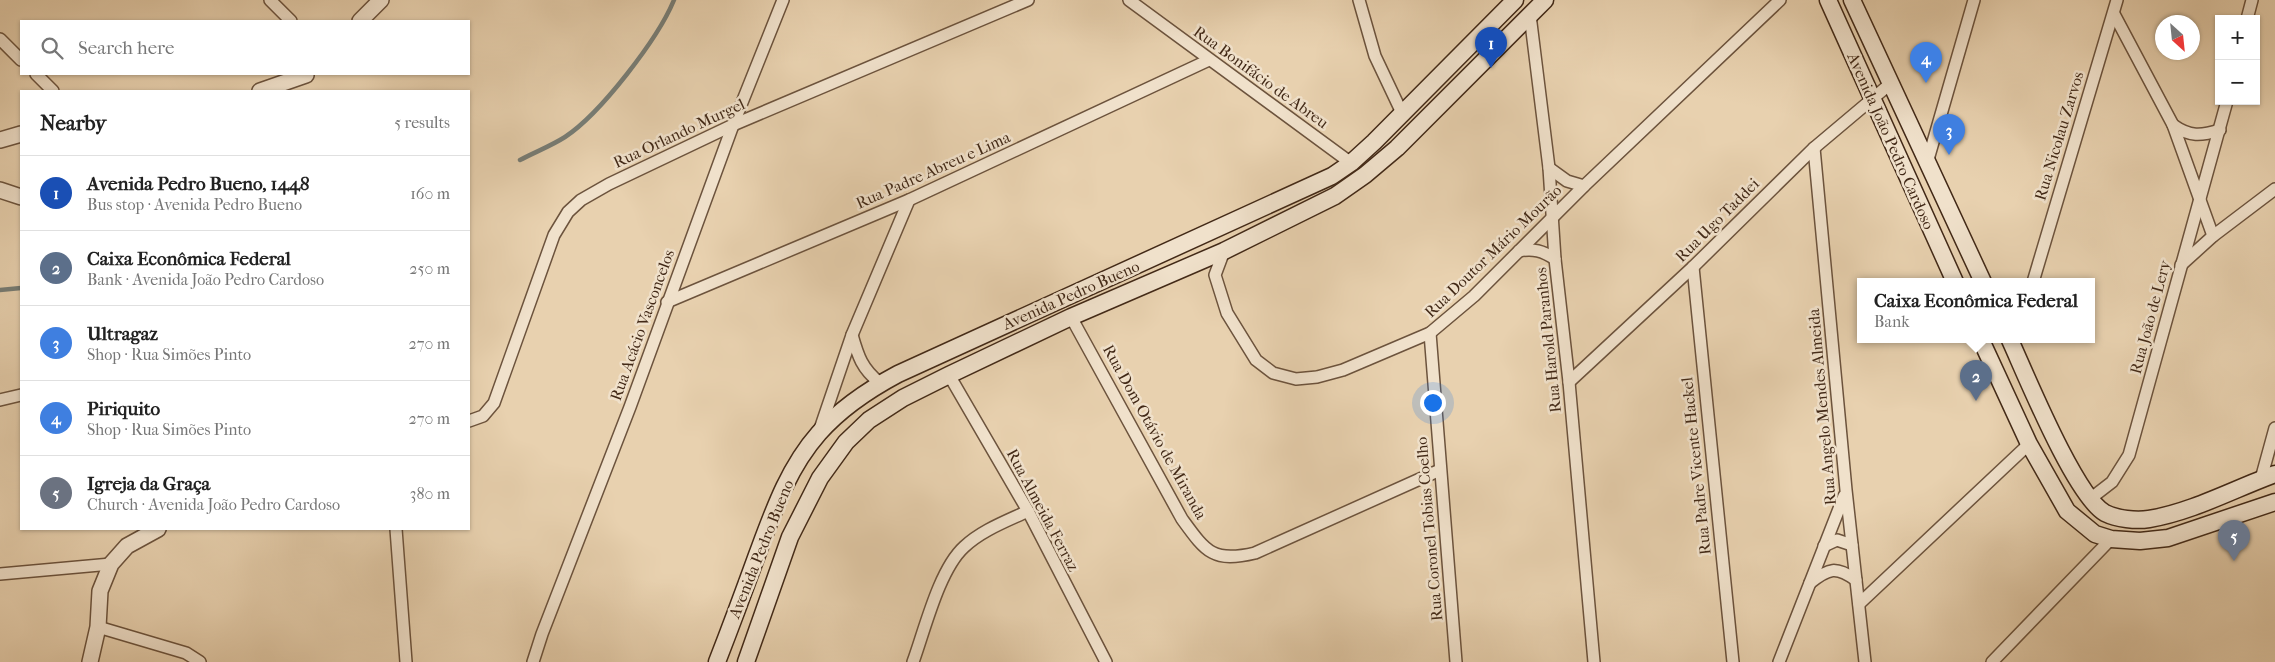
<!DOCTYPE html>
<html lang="en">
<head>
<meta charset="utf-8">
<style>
  :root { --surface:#fff; --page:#f6f6f6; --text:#222; --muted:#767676; --line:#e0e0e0; --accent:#d93025 }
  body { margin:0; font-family:"IM FELL French Canon",serif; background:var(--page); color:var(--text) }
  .controls { position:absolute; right:15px; top:15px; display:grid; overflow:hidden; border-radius:0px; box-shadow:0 1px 4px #0004 }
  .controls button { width:45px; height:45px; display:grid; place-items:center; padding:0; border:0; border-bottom:1px solid var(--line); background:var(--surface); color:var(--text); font:25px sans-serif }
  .compass { position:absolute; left:2155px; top:15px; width:45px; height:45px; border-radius:50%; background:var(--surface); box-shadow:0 1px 4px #0004; rotate:153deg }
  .you { position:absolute; left:1432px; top:402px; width:18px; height:18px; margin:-12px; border:4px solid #fff; border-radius:50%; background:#1a73e8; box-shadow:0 0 0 8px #1a73e833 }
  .badge { display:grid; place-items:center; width:32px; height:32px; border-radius:50%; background:var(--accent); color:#fff; font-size:16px; font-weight:700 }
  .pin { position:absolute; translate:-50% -41px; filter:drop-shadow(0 1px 2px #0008) }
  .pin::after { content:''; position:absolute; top:26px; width:18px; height:15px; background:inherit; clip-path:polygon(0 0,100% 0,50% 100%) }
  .popup { position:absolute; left:1857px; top:278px; width:238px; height:65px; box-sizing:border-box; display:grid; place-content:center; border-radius:0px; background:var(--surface); filter:drop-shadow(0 1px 4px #0005); font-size:16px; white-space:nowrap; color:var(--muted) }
  .popup b { font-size:19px; color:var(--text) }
  .popup::after { content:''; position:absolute; left:50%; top:100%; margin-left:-10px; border:10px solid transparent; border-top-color:var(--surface) }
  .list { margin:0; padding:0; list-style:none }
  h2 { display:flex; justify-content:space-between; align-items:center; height:65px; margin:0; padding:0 20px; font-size:21px }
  h2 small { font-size:16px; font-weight:400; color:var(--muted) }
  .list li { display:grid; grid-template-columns:32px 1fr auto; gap:15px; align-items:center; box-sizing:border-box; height:75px; padding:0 20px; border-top:1px solid var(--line) }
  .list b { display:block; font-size:19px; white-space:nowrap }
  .list p { margin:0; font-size:16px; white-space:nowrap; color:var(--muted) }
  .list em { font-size:16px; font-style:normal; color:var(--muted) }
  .icon { flex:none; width:28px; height:28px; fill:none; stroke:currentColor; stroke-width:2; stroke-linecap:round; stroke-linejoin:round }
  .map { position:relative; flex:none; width:2275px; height:662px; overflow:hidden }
  .search { position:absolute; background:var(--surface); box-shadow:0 1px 4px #0004; left:20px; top:20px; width:450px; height:55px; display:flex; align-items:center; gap:12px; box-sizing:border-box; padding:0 18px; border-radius:0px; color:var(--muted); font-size:19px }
  .panel { position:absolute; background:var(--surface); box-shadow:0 1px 4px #0004; left:20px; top:90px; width:450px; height:440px; border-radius:0px }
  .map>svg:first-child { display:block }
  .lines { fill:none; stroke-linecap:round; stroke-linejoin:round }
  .stream { stroke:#777d76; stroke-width:4.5 }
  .minor-casing { stroke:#6c533d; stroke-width:14 }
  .tertiary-casing { stroke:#6c533d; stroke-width:18 }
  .secondary-casing { stroke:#422917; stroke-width:19 }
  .minor { stroke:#f0e1cb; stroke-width:11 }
  .tertiary { stroke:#f0e1cb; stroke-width:15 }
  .secondary { stroke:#f0e1cb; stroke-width:16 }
  .labels { text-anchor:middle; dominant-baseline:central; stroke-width:5; stroke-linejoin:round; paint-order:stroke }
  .street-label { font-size:16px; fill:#422917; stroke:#f0e1cb }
</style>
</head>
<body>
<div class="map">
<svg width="2275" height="662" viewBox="0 0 2275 662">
  <rect width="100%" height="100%" fill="#e8d1af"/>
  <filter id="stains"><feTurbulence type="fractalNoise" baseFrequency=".004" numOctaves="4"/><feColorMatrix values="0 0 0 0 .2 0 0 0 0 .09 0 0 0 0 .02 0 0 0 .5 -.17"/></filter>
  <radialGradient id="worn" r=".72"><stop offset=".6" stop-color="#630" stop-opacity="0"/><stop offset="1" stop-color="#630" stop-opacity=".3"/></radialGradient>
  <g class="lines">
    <g class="stream">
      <path d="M 520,160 C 535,152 551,146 565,137 C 600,114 658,39 674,0"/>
      <polyline points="0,290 21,288"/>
    </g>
    <defs>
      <g id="minor">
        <polyline points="270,0 291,21"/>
        <polyline points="1129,0 1351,163"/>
        <polyline points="1359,0 1375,56 1402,113"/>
        <polyline points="2114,14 2173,125 2213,236"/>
        <polyline points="1530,15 1549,168 1555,259 1569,382 1594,662"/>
        <polyline points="2247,19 2252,0"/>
        <polyline points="0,39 21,60"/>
        <polyline points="36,74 53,91"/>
        <path d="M 2173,125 C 2190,137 2201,136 2220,130"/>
        <polyline points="1814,148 1846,490 1865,662"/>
        <polyline points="1927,163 1974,0"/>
        <polyline points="1549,168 1567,181 1584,186"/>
        <polyline points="1224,251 1215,275 1227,313 1256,360 1273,373 1296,379 1317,377 1343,370 1430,333 1474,296 1584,186 1780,0"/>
        <path d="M 1519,251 C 1533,248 1543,251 1555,259"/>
        <polyline points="2181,265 2213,236 2275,189"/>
        <polyline points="1693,267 1733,662"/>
        <polyline points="2033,282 2117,0"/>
        <polyline points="667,302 909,200 1209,60"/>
        <path d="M 1071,317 L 1182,519 C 1206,552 1213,563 1255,553 L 1440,470"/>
        <polyline points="1430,333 1456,662"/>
        <path d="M 852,335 C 858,356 862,369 880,383"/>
        <polyline points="949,375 1028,511 1106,662"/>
        <polyline points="1569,382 1693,267 1814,148 1890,84"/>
        <polyline points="0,400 21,395"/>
        <polyline points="469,421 483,416 494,403 554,235 568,212 581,200 609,184 733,125 1028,0"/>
        <polyline points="820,429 852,335 909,200"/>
        <polyline points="2261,479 2275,428"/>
        <polyline points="2090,499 2112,482 2129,455 2227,101"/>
        <polyline points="396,529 406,662"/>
        <polyline points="1824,546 1837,540 1852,545"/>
        <polyline points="0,574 111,564"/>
        <path d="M 1810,583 C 1829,568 1836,566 1856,580"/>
        <polyline points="1859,604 2029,444"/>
        <polyline points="98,627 186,653 200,662"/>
        <polyline points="533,662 542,634 630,407 733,125 783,0"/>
        <path d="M 913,662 C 925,629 939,570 964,547 C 982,530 1007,521 1028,511"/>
        <polyline points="1779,662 1844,496"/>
        <polyline points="1992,662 2111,539"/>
      </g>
      <g id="tertiary">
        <polyline points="360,21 381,0"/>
        <polyline points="260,91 306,75"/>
        <polyline points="0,140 21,134"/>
        <polyline points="0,190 21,197"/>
        <polyline points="90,662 98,627 100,591 111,564 127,546 158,529"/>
      </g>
      <g id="secondary">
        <polyline points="1828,0 1955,282"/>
        <polyline points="1852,0 1983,282"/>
        <polyline points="1981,340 2029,444 2067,511 2095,534 2111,539 2140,541 2168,538 2275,502"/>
        <path d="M 2010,340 C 2026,375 2075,496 2105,513 C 2117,519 2136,521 2149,519 C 2192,512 2234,489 2275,474"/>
        <path d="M 717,662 C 731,626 744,591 757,555 C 773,512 788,468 819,433 C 841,408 868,390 898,374 L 1332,176 L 1351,163 L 1374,142 L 1515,0"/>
        <polyline points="746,662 790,537 820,478 846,442 869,420 903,398 949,375 1071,317 1224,251 1335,196 1365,175 1397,148 1545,0"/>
      </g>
    </defs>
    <use href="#minor" class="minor-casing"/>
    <use href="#tertiary" class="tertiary-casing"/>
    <use href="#secondary" class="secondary-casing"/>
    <use href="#minor" class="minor"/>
    <use href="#tertiary" class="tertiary"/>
    <use href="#secondary" class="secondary"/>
  </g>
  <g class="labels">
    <g class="street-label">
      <text transform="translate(1261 77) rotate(36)">Rua Bonifácio de Abreu</text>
      <text transform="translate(679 133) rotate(-25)">Rua Orlando Murgel</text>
      <text transform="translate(2059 136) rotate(-73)">Rua Nicolau Zarvos</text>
      <text transform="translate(1891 141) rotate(66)">Avenida João Pedro Cardoso</text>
      <text transform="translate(933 170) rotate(-24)">Rua Padre Abreu e Lima</text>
      <text transform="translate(1717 220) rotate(-45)">Rua Ugo Taddei</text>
      <text transform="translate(1493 251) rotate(-44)">Rua Doutor Mário Mourão</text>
      <text transform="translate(1071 295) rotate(-24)">Avenida Pedro Bueno</text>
      <text transform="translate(2150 317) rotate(-75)">Rua João de Lery</text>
      <text transform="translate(642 325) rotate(-70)">Rua Acácio Vasconcelos</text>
      <text transform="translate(1548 340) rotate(-96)">Rua Harold Paranhos</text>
      <text transform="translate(1822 407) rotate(-95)">Rua Angelo Mendes Almeida</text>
      <text transform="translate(1155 432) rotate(61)">Rua Dom Otávio de Miranda</text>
      <text transform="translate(1696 466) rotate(-96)">Rua Padre Vicente Hackel</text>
      <text transform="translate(1043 510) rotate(62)">Rua Almeida Ferraz</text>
      <text transform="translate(1429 529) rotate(-95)">Rua Coronel Tobias Coelho</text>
      <text transform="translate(761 549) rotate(-68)">Avenida Pedro Bueno</text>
    </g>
  </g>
  <rect width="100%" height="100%" filter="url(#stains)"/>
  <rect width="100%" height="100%" fill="url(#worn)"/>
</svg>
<div class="controls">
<button>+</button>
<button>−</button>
</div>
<svg class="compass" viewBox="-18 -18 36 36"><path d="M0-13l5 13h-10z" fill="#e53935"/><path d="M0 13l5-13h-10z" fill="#767676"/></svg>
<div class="you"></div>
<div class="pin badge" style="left:1491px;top:68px;background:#1a4fb4">1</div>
<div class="pin badge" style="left:1976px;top:401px;background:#5c6f8a">2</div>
<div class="popup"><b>Caixa Econômica Federal</b>Bank</div>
<div class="pin badge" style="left:1949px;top:155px;background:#3f7fe0">3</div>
<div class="pin badge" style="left:1926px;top:83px;background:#3f7fe0">4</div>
<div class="pin badge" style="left:2234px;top:561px;background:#6b7280">5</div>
<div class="search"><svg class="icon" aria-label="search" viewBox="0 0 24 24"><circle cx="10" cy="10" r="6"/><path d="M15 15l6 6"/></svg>Search here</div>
<section class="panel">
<h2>Nearby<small>5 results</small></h2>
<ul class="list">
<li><span class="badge" style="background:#1a4fb4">1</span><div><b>Avenida Pedro Bueno, 1448</b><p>Bus stop · Avenida Pedro Bueno</p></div><em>160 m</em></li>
<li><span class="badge" style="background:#5c6f8a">2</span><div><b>Caixa Econômica Federal</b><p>Bank · Avenida João Pedro Cardoso</p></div><em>250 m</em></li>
<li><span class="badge" style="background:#3f7fe0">3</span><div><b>Ultragaz</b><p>Shop · Rua Simões Pinto</p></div><em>270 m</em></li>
<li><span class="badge" style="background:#3f7fe0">4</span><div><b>Piriquito</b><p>Shop · Rua Simões Pinto</p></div><em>270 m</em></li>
<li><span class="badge" style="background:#6b7280">5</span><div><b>Igreja da Graça</b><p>Church · Avenida João Pedro Cardoso</p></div><em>380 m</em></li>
</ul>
</section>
</div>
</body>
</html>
